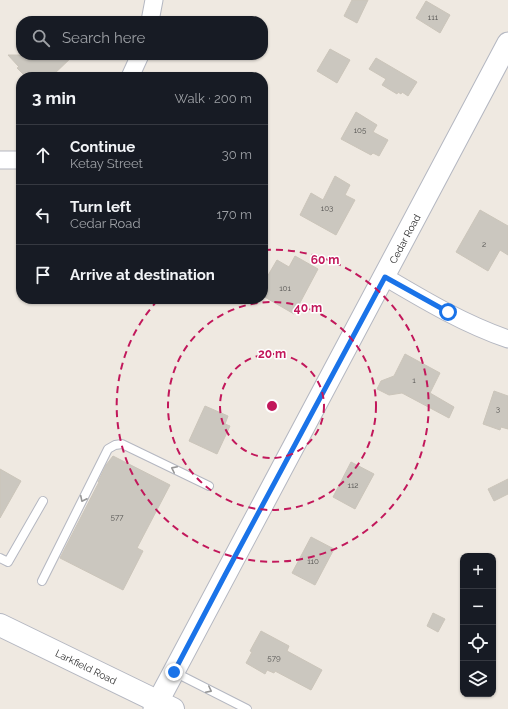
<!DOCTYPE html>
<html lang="en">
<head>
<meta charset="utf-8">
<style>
  :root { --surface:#171b24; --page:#242831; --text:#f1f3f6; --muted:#9ea1a6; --line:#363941 }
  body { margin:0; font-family:Raleway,sans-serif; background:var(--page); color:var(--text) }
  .controls { position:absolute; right:12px; bottom:12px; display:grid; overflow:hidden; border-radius:8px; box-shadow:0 1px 3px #0004 }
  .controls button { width:36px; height:36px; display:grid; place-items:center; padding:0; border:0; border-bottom:1px solid var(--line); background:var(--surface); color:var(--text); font:20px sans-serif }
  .stop { position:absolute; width:12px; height:12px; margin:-9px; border:3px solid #1a73e8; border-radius:50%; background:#fff }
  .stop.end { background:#1a73e8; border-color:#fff; box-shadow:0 1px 4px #0008 }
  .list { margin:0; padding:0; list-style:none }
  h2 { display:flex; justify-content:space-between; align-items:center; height:52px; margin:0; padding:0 16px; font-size:17px }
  h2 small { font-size:13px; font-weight:400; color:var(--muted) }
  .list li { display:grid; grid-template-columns:26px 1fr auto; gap:12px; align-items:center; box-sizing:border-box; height:60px; padding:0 16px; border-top:1px solid var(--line) }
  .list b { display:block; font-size:15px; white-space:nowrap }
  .list p { margin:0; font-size:13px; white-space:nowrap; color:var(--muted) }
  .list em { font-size:13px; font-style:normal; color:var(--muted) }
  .icon { flex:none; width:22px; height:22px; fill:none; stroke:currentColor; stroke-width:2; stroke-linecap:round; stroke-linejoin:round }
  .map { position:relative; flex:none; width:508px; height:709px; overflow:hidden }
  .search { position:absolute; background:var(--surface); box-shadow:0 1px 3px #0004; left:16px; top:16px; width:252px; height:44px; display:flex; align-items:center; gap:10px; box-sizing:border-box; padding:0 14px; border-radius:16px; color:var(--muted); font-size:15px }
  .panel { position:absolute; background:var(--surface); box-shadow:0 1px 3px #0004; left:16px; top:72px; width:252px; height:232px; border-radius:16px }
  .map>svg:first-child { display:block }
  .building { fill:#cbc7bf; stroke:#cbc5ba }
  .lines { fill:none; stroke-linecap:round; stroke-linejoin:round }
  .service-casing { stroke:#b4b7c1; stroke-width:10 }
  .minor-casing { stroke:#b4b7c1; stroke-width:19 }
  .tertiary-casing { stroke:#b4b7c1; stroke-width:23 }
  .secondary-casing { stroke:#b4b7c1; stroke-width:24 }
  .service { stroke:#fff; stroke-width:8 }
  .minor { stroke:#fff; stroke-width:17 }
  .tertiary { stroke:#fff; stroke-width:21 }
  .secondary { stroke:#fff; stroke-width:22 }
  .oneway { stroke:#969696 }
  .route { stroke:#1a73e8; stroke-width:5 }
  .ring { fill:none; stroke:#c2185b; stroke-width:2; stroke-dasharray:7 5 }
  .labels { text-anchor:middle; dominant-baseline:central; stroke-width:3; stroke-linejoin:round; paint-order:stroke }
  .number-label { font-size:8px; fill:#555452 }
  .street-label { font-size:10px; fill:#2e2e2e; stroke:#fff }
  .centre { fill:#c2185b; stroke:#fff; stroke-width:2 }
  .ring-label { font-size:12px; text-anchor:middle; font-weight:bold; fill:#c2185b; stroke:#fff; stroke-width:3; stroke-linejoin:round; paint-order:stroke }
</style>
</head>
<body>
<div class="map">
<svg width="508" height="709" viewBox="0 0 508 709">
  <rect width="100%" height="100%" fill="#efe9e1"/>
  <g class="building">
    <polygon points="352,0 368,0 357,23 344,16"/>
    <polygon points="426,1 450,15 440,33 416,18"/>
    <polygon points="330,49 350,60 337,83 317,71"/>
    <polygon points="8,55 74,55 51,77 26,77 17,68 19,67"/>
    <polygon points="376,58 417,82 408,96 402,92 401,94 398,92 397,94 382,85 386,79 369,69"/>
    <polygon points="356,112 377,125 373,132 388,140 379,156 373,153 371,155 341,139"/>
    <polygon points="335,176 350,185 345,195 355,200 336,235 300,215 311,193 323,200"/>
    <polygon points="480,210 508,226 508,255 500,250 488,271 456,252"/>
    <polygon points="295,256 318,269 294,314 263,296 263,275 267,277 277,260 289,267"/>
    <polygon points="405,354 440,373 430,393 454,407 449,418 402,393 389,395 377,389 381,381 394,376"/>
    <polygon points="494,391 508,396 508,429 501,427 500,430 483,424"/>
    <polygon points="205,406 228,416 225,424 230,426 217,454 189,441"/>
    <polygon points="113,456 170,485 137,548 143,551 123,590 60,558 99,482 98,482 106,465"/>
    <polygon points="351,462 374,474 355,509 333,497"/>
    <polygon points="0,469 21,481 0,518"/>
    <polygon points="508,479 508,494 494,501 488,489"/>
    <polygon points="311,537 334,549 315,585 292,573"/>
    <polygon points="433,613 445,619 438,632 427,626"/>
    <polygon points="261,631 289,646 287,651 322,670 311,690 275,671 274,673 267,670 265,674 246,663 252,652 250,651"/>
  </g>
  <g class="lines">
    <defs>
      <g id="service">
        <polyline points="0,558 8,562 43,501"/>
        <polyline points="42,581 108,449 115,445 122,444 209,486"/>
        <polyline points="174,672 247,709"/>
      </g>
      <g id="minor">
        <polyline points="150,21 154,0"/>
        <polyline points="130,77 140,55"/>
        <polyline points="0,160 21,160"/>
        <path d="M 385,277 C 424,300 464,324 508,339"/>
      </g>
      <polyline id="tertiary" points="154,709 508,43"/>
      <polyline id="secondary" points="0,625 173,709"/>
    </defs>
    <use href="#service" class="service-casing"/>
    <use href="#minor" class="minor-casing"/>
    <use href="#tertiary" class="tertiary-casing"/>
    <use href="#secondary" class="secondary-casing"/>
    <use href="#service" class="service"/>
    <use href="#minor" class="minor"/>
    <use href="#tertiary" class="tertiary"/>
    <use href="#secondary" class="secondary"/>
  </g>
  <defs><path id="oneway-chevron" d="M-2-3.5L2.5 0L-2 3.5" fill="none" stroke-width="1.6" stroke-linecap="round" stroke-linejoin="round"/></defs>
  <g class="oneway">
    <use href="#oneway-chevron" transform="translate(174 469) rotate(-154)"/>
    <use href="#oneway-chevron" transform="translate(83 499) rotate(116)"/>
    <use href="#oneway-chevron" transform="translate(209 690) rotate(27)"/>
  </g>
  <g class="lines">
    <polyline class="route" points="174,672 225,575 385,277 448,312"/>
  </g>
  <g class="ring">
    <circle cx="272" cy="406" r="52"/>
    <circle cx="272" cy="406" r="104"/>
    <path d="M264 250A156 156 0 1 1 158 300"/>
  </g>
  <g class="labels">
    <g class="number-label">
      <text x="433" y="17">111</text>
      <text x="360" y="130">105</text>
      <text x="327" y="208">103</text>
      <text x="484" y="244">2</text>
      <text x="285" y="288">101</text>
      <text x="414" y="380">1</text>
      <text x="498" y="409">3</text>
      <text x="353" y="485">112</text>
      <text x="117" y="517">577</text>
      <text x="313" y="561">110</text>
      <text x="274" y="658">579</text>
    </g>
    <g class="street-label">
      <text transform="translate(405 239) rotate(-62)">Cedar Road</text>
      <text transform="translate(86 667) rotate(26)">Larkfield Road</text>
    </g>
  </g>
  <circle cx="272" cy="406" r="6" class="centre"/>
  <g class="ring-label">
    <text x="325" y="264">60 m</text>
    <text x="308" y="312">40 m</text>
    <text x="272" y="358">20 m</text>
  </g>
</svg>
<div class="controls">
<button>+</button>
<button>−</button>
<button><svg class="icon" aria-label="locate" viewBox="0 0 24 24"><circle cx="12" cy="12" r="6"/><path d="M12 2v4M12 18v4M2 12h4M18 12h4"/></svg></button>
<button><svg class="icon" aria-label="layers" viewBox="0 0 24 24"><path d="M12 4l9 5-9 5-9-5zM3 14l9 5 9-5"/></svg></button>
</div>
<div class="stop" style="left:448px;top:312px"></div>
<div class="stop end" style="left:174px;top:672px"></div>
<div class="search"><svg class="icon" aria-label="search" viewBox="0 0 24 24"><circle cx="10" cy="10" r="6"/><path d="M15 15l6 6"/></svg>Search here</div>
<section class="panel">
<h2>3 min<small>Walk · 200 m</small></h2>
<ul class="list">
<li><svg class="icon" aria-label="ahead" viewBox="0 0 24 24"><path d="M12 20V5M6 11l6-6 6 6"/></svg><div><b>Continue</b><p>Ketay Street</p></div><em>30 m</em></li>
<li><svg class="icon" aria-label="left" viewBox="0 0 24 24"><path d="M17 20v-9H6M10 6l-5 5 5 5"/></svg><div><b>Turn left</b><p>Cedar Road</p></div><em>170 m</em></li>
<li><svg class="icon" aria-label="arrive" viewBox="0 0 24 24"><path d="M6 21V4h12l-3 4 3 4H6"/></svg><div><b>Arrive at destination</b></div></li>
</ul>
</section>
</div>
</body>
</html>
